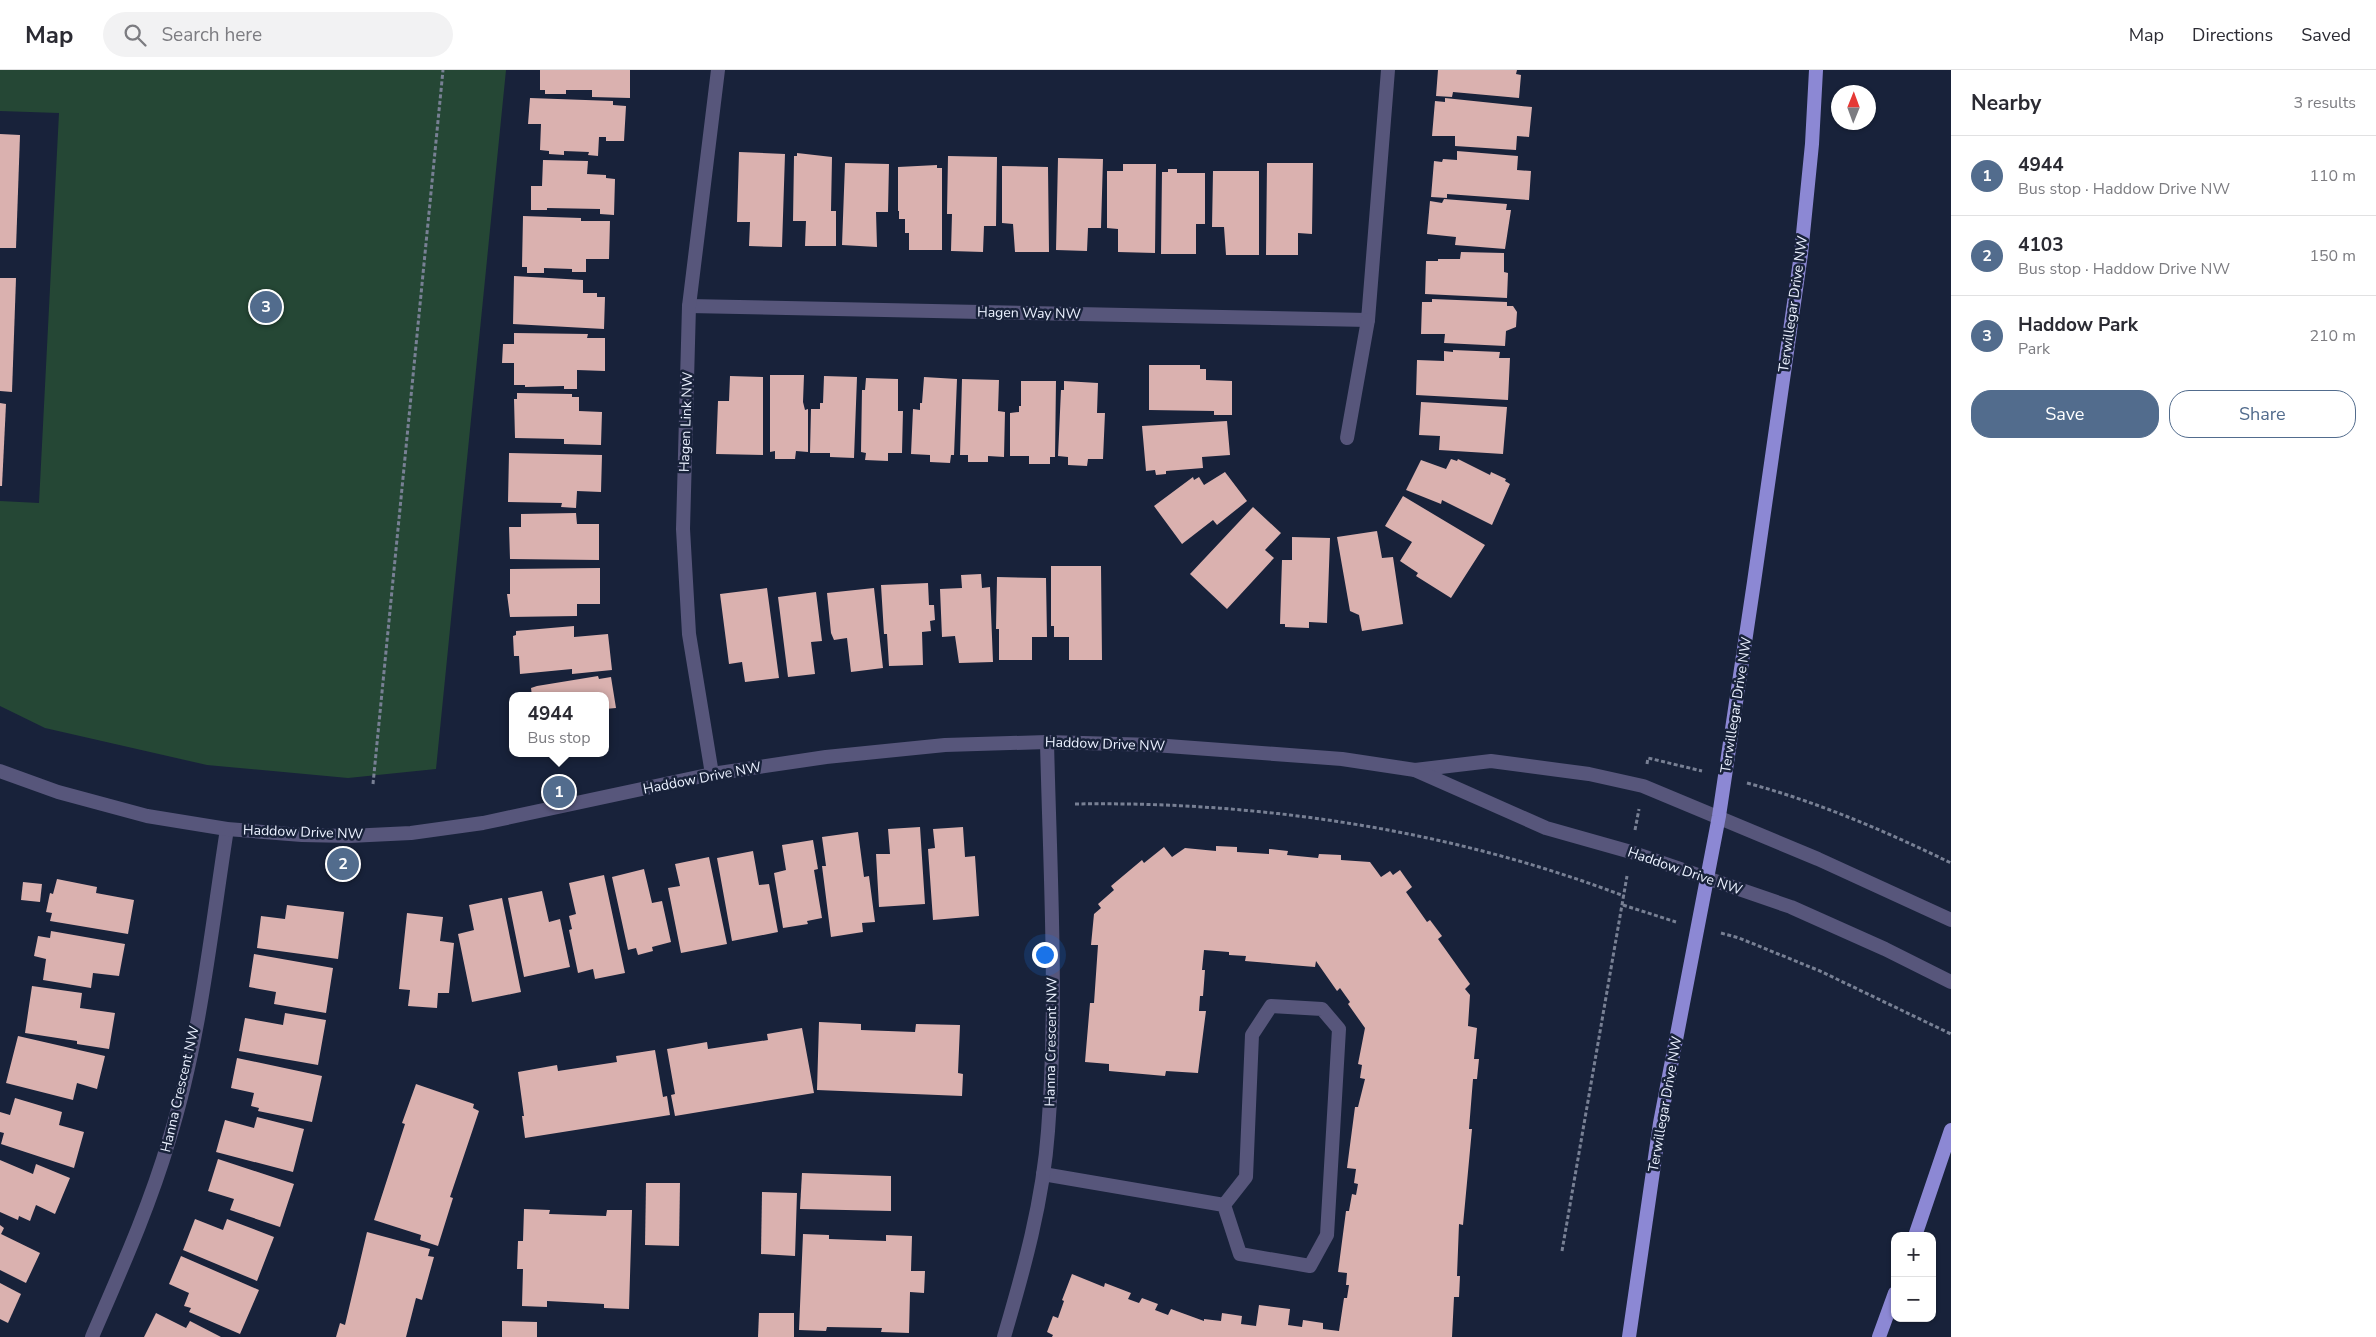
<!DOCTYPE html>
<html lang="en">
<head>
<meta charset="utf-8">
<style>
  :root { --surface:#fff; --page:#f2f2f3; --text:#2b2b33; --muted:#7c7c81; --line:#e1e1e2; --accent:#526c8d }
  body { margin:0; font-family:"Nunito Sans",sans-serif; background:var(--page); color:var(--text) }
  .controls { position:absolute; right:15px; bottom:15px; display:grid; overflow:hidden; border-radius:10px; box-shadow:0 1px 4px #0004 }
  .controls button { width:45px; height:45px; display:grid; place-items:center; padding:0; border:0; border-bottom:1px solid var(--line); background:var(--surface); color:var(--text); font:25px sans-serif }
  .compass { position:absolute; left:1831px; top:15px; width:45px; height:45px; border-radius:50%; background:var(--surface); box-shadow:0 1px 4px #0004; rotate:1deg }
  .you { position:absolute; left:1044px; top:884px; width:18px; height:18px; margin:-12px; border:4px solid #fff; border-radius:50%; background:#1a73e8; box-shadow:0 0 0 8px #1a73e833 }
  .badge { display:grid; place-items:center; width:32px; height:32px; border-radius:50%; background:var(--accent); color:#fff; font-size:16px; font-weight:700 }
  .pin { position:absolute; translate:-50% -50%; border:2px solid #fff; box-shadow:0 1px 5px #0006 }
  .popup { position:absolute; left:509px; top:622px; width:100px; height:65px; box-sizing:border-box; display:grid; place-content:center; border-radius:10px; background:var(--surface); filter:drop-shadow(0 1px 4px #0005); font-size:16px; white-space:nowrap; color:var(--muted) }
  .popup b { font-size:19px; color:var(--text) }
  .popup::after { content:''; position:absolute; left:50%; top:100%; margin-left:-10px; border:10px solid transparent; border-top-color:var(--surface) }
  .list { margin:0; padding:0; list-style:none }
  h2 { display:flex; justify-content:space-between; align-items:center; height:65px; margin:0; padding:0 20px; font-size:21px }
  h2 small { font-size:16px; font-weight:400; color:var(--muted) }
  .list li { display:grid; grid-template-columns:32px 1fr auto; gap:15px; align-items:center; box-sizing:border-box; height:80px; padding:0 20px; border-top:1px solid var(--line) }
  .list b { display:block; font-size:19px; white-space:nowrap }
  .list p { margin:0; font-size:16px; white-space:nowrap; color:var(--muted) }
  .list em { font-size:16px; font-style:normal; color:var(--muted) }
  .actions { display:flex; gap:10px; padding:15px 20px }
  .actions a { flex:1; padding:11px 0; border:1px solid var(--accent); border-radius:20px; text-align:center; font-size:18px; color:var(--accent) }
  .actions .main { background:var(--accent); color:#fff }
  .icon { flex:none; width:28px; height:28px; fill:none; stroke:currentColor; stroke-width:2; stroke-linecap:round; stroke-linejoin:round }
  .map { position:relative; flex:none; width:1951px; height:1267px; overflow:hidden }
  header { display:flex; align-items:center; gap:30px; box-sizing:border-box; height:70px; padding:0 25px; background:var(--surface); border-bottom:1px solid var(--line) }
  header strong { font-size:24px }
  nav { display:flex; gap:28px; margin-inline-start:auto; font-size:18px }
  .search { width:350px; height:45px; background:var(--page); display:flex; align-items:center; gap:12px; box-sizing:border-box; padding:0 18px; border-radius:28px; color:var(--muted); font-size:19px }
  main { display:flex }
  aside { flex:1; background:var(--surface) }
  .map>svg:first-child { display:block }
  .green { fill:#254735 }
  .building { fill:#dab1af }
  .lines { fill:none; stroke-linecap:round; stroke-linejoin:round }
  .path { stroke:#788094; stroke-width:3; stroke-dasharray:4 2.5; stroke-linecap:butt }
  .service { stroke:#57567b; stroke-width:14 }
  .minor { stroke:#57567b; stroke-width:14 }
  .tertiary { stroke:#57567b; stroke-width:14 }
  .primary { stroke:#8c88d4; stroke-width:14 }
  .labels { text-anchor:middle; dominant-baseline:central; stroke-width:5; stroke-linejoin:round; paint-order:stroke }
  .street-label { font-size:14px; fill:#ebf1ff; stroke:#18223a }
</style>
</head>
<body>
<header>
<strong>Map</strong>
<div class="search"><svg class="icon" aria-label="search" viewBox="0 0 24 24"><circle cx="10" cy="10" r="6"/><path d="M15 15l6 6"/></svg>Search here</div>
<nav><a>Map</a><a>Directions</a><a>Saved</a></nav>
</header>
<main>
<div class="map">
<svg width="1951" height="1267" viewBox="0 0 1951 1267">
  <rect width="100%" height="100%" fill="#18223a"/>
  <polygon class="green" points="0,0 506,0 436,699 348,708 207,695 45,658 0,636 0,431 39,433 59,43 0,41"/>
  <g class="building">
    <polygon points="540,0 630,0 630,28 592,27 592,20 566,20 566,24 545,24 545,20 540,20"/>
    <polygon points="1438,0 1517,0 1516,4 1521,5 1519,28 1453,22 1452,27 1436,26"/>
    <polygon points="530,28 613,31 613,35 626,36 624,71 606,71 606,67 599,67 598,86 588,85 589,82 564,81 564,85 549,84 549,81 540,80 541,54 528,54"/>
    <polygon points="1445,28 1532,37 1529,67 1517,66 1516,80 1455,76 1455,66 1432,66 1435,31 1445,32"/>
    <polygon points="0,64 20,65 16,178 0,178"/>
    <polygon points="1457,81 1518,86 1517,100 1531,101 1529,130 1447,124 1447,128 1431,127 1434,91 1442,92 1443,89 1457,90"/>
    <polygon points="739,82 785,84 782,177 749,176 750,152 737,152"/>
    <polygon points="797,83 832,87 831,141 836,141 836,176 805,176 806,151 793,151 794,86 797,86"/>
    <polygon points="948,86 997,87 996,156 984,156 983,182 951,181 952,144 947,144"/>
    <polygon points="1058,88 1103,89 1101,158 1088,158 1087,181 1056,180"/>
    <polygon points="543,90 588,91 587,104 606,105 606,108 615,109 614,145 600,144 600,139 547,138 547,140 531,140 531,116 542,116"/>
    <polygon points="845,93 889,94 888,142 876,142 877,177 842,175"/>
    <polygon points="1267,93 1313,93 1312,164 1298,163 1298,185 1266,185"/>
    <polygon points="1123,94 1156,94 1155,183 1118,182 1118,159 1107,158 1107,101 1123,101"/>
    <polygon points="937,95 937,98 942,98 942,180 909,180 909,163 905,163 905,149 899,149 899,141 898,141 898,97"/>
    <polygon points="1002,96 1048,97 1049,182 1015,182 1013,154 1002,153"/>
    <polygon points="1168,99 1177,99 1177,103 1205,103 1205,154 1196,154 1196,184 1161,184 1162,102 1168,102"/>
    <polygon points="1213,101 1259,101 1259,185 1226,185 1224,157 1212,157"/>
    <polygon points="1444,129 1507,134 1506,140 1511,140 1505,179 1455,175 1456,167 1427,164 1430,131 1442,133"/>
    <polygon points="523,146 581,148 581,151 610,151 609,189 586,189 586,202 572,202 572,199 544,198 544,203 527,203 527,197 522,197"/>
    <polygon points="1461,182 1504,183 1504,202 1508,203 1507,228 1425,224 1426,191 1438,191 1438,189 1460,189"/>
    <polygon points="514,206 583,210 583,223 597,223 597,227 605,227 604,259 513,254"/>
    <polygon points="0,208 16,208 12,322 0,321"/>
    <polygon points="1432,229 1507,232 1507,236 1513,236 1517,242 1516,257 1506,261 1505,276 1444,273 1445,264 1421,264 1422,232 1432,232"/>
    <polygon points="514,263 588,264 587,268 605,268 605,301 577,300 577,319 564,319 564,316 525,317 525,315 514,315 514,293 502,293 503,274 514,274"/>
    <polygon points="1453,280 1500,282 1499,288 1510,288 1508,330 1416,325 1417,290 1444,291 1444,281 1453,282"/>
    <polygon points="1149,295 1200,295 1200,299 1206,299 1206,310 1232,311 1232,345 1214,345 1214,341 1149,340"/>
    <polygon points="770,305 804,305 803,332 805,340 808,339 808,382 796,381 795,389 775,389 775,381 770,382"/>
    <polygon points="730,306 763,307 763,385 716,384 718,331 729,331"/>
    <polygon points="824,306 857,307 854,388 830,387 830,383 810,383 811,339 820,339 820,333 823,333"/>
    <polygon points="924,307 957,309 954,385 951,385 950,393 930,392 930,385 911,384 913,339 920,340 920,333 922,333"/>
    <polygon points="866,308 898,309 898,341 903,341 902,383 888,383 888,391 865,390 866,383 861,382 862,320 865,320"/>
    <polygon points="962,309 999,310 998,341 1005,342 1004,387 988,386 988,392 968,392 968,385 960,385"/>
    <polygon points="1021,311 1056,311 1055,387 1050,387 1050,394 1029,394 1029,386 1010,386 1010,343 1019,342 1019,336 1021,336"/>
    <polygon points="1064,311 1098,313 1097,343 1105,343 1103,389 1088,389 1087,396 1068,395 1068,387 1058,386 1061,320 1064,320"/>
    <polygon points="517,323 572,324 572,327 579,327 579,341 602,342 601,375 564,374 564,369 515,368 514,329 517,329"/>
    <polygon points="1421,332 1507,337 1503,384 1439,380 1440,366 1419,365"/>
    <polygon points="0,333 6,334 2,416 0,416"/>
    <polygon points="1227,351 1230,385 1202,387 1203,398 1166,401 1166,404 1156,405 1155,400 1146,401 1142,356"/>
    <polygon points="509,383 602,385 601,422 577,421 576,438 561,437 562,433 508,432"/>
    <polygon points="1451,389 1457,391 1458,389 1490,405 1491,402 1506,409 1505,411 1510,414 1492,455 1442,430 1441,434 1406,420 1421,390 1446,399"/>
    <polygon points="1225,402 1247,431 1217,455 1213,450 1182,474 1154,436 1193,407 1194,410 1199,407 1204,415"/>
    <polygon points="1403,426 1485,475 1451,528 1416,506 1418,503 1400,491 1412,472 1385,456"/>
    <polygon points="1253,437 1281,463 1265,480 1274,488 1227,539 1190,504"/>
    <polygon points="576,443 577,454 599,454 599,490 510,489 509,457 521,457 521,444"/>
    <polygon points="1377,461 1382,488 1393,487 1403,554 1362,561 1359,545 1350,541 1337,467"/>
    <polygon points="1292,467 1330,468 1327,553 1309,552 1309,558 1285,557 1285,554 1280,554 1282,490 1292,490"/>
    <polygon points="1051,496 1101,496 1102,590 1069,590 1069,567 1054,567 1054,556 1051,556"/>
    <polygon points="600,498 600,534 577,534 577,546 510,547 507,524 510,524 510,499"/>
    <polygon points="981,504 982,518 990,517 993,592 959,593 955,566 942,567 940,519 962,518 961,505"/>
    <polygon points="997,507 1046,508 1047,567 1032,567 1032,590 999,590 999,559 996,559"/>
    <polygon points="928,513 929,535 934,535 935,550 930,551 931,561 922,562 923,595 889,596 887,564 884,564 881,515"/>
    <polygon points="767,518 779,608 745,612 742,592 729,594 720,524"/>
    <polygon points="874,518 883,598 851,602 847,568 834,570 831,563 827,523"/>
    <polygon points="816,522 822,571 811,572 815,604 788,607 778,527"/>
    <polygon points="574,556 574,567 608,564 612,600 572,604 572,599 520,604 519,586 514,586 513,566 516,565 516,561"/>
    <polygon points="598,606 599,609 611,607 616,638 605,639 605,626 532,626 531,618 537,616"/>
    <polygon points="920,757 925,834 879,837 876,784 890,784 888,759"/>
    <polygon points="963,757 965,787 975,786 979,846 933,850 928,779 935,778 933,759"/>
    <polygon points="858,762 864,807 869,806 875,852 862,853 863,862 831,867 822,796 826,796 822,767"/>
    <polygon points="813,770 818,799 814,800 822,848 807,851 808,854 783,858 774,803 786,800 782,775"/>
    <polygon points="1216,776 1237,777 1237,782 1269,784 1269,779 1288,781 1287,785 1318,788 1319,784 1341,785 1341,790 1370,792 1381,807 1390,801 1393,805 1400,800 1412,817 1406,822 1427,852 1430,850 1442,866 1438,869 1470,914 1465,919 1470,925 1468,956 1477,958 1474,989 1479,989 1477,1009 1473,1009 1469,1059 1472,1059 1463,1155 1459,1154 1457,1206 1460,1206 1459,1227 1454,1227 1452,1267 1052,1267 1053,1265 1047,1262 1053,1246 1058,1248 1064,1231 1062,1230 1072,1204 1104,1217 1105,1213 1131,1223 1128,1229 1139,1233 1142,1228 1158,1234 1155,1240 1168,1245 1171,1239 1204,1251 1204,1249 1221,1251 1222,1243 1242,1246 1241,1254 1256,1256 1259,1235 1290,1239 1288,1255 1302,1257 1303,1250 1323,1253 1323,1259 1339,1261 1344,1228 1347,1228 1349,1215 1346,1215 1347,1203 1338,1202 1346,1141 1349,1141 1352,1124 1356,1125 1358,1114 1354,1113 1356,1099 1347,1098 1355,1037 1358,1037 1365,1009 1360,1008 1362,995 1358,994 1365,958 1348,934 1350,932 1340,918 1337,921 1316,891 1315,897 1245,891 1246,886 1229,885 1229,882 1204,880 1202,900 1205,900 1203,926 1200,926 1199,941 1206,941 1198,1003 1166,1001 1165,1006 1109,1001 1109,994 1085,992 1090,933 1094,933 1098,875 1091,875 1094,844 1101,838 1098,834 1114,820 1111,816 1142,790 1144,793 1164,777 1172,787 1185,778 1216,781"/>
    <polygon points="753,781 759,815 769,814 778,862 732,871 717,788"/>
    <polygon points="709,787 727,874 681,883 668,818 680,816 675,794"/>
    <polygon points="644,799 652,833 662,831 671,872 652,877 653,881 638,885 636,878 628,880 612,807"/>
    <polygon points="604,805 625,903 595,909 593,899 578,903 569,860 572,859 569,846 576,844 569,813"/>
    <polygon points="57,809 97,817 96,823 134,830 128,864 50,851 52,843 46,842 50,823 53,824"/>
    <polygon points="23,812 42,814 40,832 21,830"/>
    <polygon points="542,821 549,852 560,849 570,897 524,907 508,828"/>
    <polygon points="502,828 521,922 472,932 458,864 474,860 469,835"/>
    <polygon points="287,835 344,842 338,889 257,878 261,846 285,849"/>
    <polygon points="407,843 443,847 440,871 454,873 449,923 438,923 437,938 408,936 410,920 399,919"/>
    <polygon points="51,861 125,874 119,906 93,903 91,918 43,910 46,889 34,886 38,866 50,868"/>
    <polygon points="254,884 333,898 326,943 274,934 276,922 249,917"/>
    <polygon points="32,916 82,923 80,938 115,943 109,979 77,974 77,971 25,963"/>
    <polygon points="285,943 326,950 318,995 239,981 245,948 283,955"/>
    <polygon points="819,952 861,954 861,960 915,962 916,954 960,955 958,1003 963,1004 962,1026 817,1020"/>
    <polygon points="802,958 814,1023 675,1046 671,1025 675,1024 667,979 707,972 708,979 768,970 767,964"/>
    <polygon points="18,966 105,986 97,1019 77,1013 73,1030 6,1013"/>
    <polygon points="655,980 663,1027 667,1026 670,1045 525,1068 522,1046 524,1046 518,1002 557,995 558,1001 617,992 616,986"/>
    <polygon points="237,988 322,1006 312,1052 258,1041 259,1038 251,1036 254,1023 231,1018"/>
    <polygon points="416,1014 474,1034 473,1038 479,1041 450,1127 453,1128 438,1176 420,1170 421,1165 374,1150 405,1054 402,1053"/>
    <polygon points="15,1028 62,1042 59,1055 84,1062 74,1098 1,1074 4,1063 0,1062 0,1042 10,1045"/>
    <polygon points="257,1047 304,1059 293,1102 216,1082 225,1050 254,1058"/>
    <polygon points="218,1089 294,1114 280,1157 230,1140 234,1129 208,1121"/>
    <polygon points="0,1090 33,1104 36,1094 70,1108 55,1144 36,1135 30,1151 19,1146 18,1150 0,1142"/>
    <polygon points="802,1103 891,1106 891,1141 800,1139"/>
    <polygon points="646,1113 680,1113 679,1176 645,1175"/>
    <polygon points="762,1122 797,1123 795,1186 761,1184"/>
    <polygon points="524,1139 550,1140 549,1144 606,1146 607,1140 632,1140 629,1239 604,1238 604,1234 547,1231 547,1237 522,1236 523,1199 517,1199 518,1171 523,1171"/>
    <polygon points="195,1149 223,1160 227,1149 274,1167 257,1211 183,1180"/>
    <polygon points="0,1155 4,1158 1,1164 40,1183 26,1213 0,1200"/>
    <polygon points="367,1162 430,1179 428,1186 434,1187 422,1230 416,1228 406,1267 336,1267 340,1253 345,1255"/>
    <polygon points="803,1164 829,1165 829,1169 886,1171 886,1165 912,1166 911,1201 925,1201 924,1223 910,1222 909,1263 881,1262 882,1258 827,1257 826,1261 799,1260"/>
    <polygon points="181,1186 259,1220 240,1264 189,1242 191,1238 184,1236 189,1223 169,1214"/>
    <polygon points="0,1213 21,1224 8,1253 0,1249"/>
    <polygon points="156,1243 186,1258 190,1251 221,1267 144,1267"/>
    <polygon points="759,1243 794,1243 794,1267 758,1267"/>
    <polygon points="502,1251 537,1252 537,1267 502,1267"/>
  </g>
  <g class="lines">
    <g class="path">
      <polyline points="1647,694 1648,688 1702,701"/>
      <path d="M 1747,713 C 1818,732 1885,761 1951,793"/>
      <polyline points="373,714 443,0"/>
      <path d="M 1075,734 C 1261,731 1451,760 1624,826"/>
      <polyline points="1635,760 1639,739"/>
      <polyline points="1623,835 1676,852"/>
      <polyline points="1721,863 1739,868 1820,901 1951,964"/>
      <polyline points="1562,1181 1627,806"/>
    </g>
    <polyline class="service" points="1043,1104 1224,1135 1240,1184 1310,1196 1327,1165 1339,959 1322,939 1271,936 1252,965 1246,1107 1224,1135"/>
    <g class="minor">
      <polyline points="689,236 1368,250 1388,0"/>
      <polyline points="1347,368 1368,250"/>
      <polyline points="712,704 689,564 683,459 689,236 718,0"/>
      <path d="M 92,1267 C 120,1202 149,1138 169,1070 C 200,971 211,861 227,759"/>
      <path d="M 1004,1267 C 1024,1199 1043,1131 1048,1061 C 1058,931 1050,801 1047,672"/>
    </g>
    <g class="tertiary">
      <polyline points="1415,700 1491,691 1589,704 1643,716 1818,789 1951,850"/>
      <polyline points="0,701 58,722 147,746 227,759 302,765 349,766 411,763 483,753 712,704 826,687 945,675 1047,672 1154,675 1342,689 1415,700 1546,758 1631,782 1791,837 1885,879 1951,912"/>
    </g>
    <g class="primary">
      <polyline points="1915,1166 1951,1060"/>
      <polyline points="1629,1267 1660,1053 1719,746 1754,512 1801,184 1812,74 1816,0"/>
      <polyline points="1879,1267 1895,1223"/>
    </g>
  </g>
  <g class="labels">
    <g class="street-label">
      <text transform="translate(1793 234) rotate(-82)">Terwillegar Drive NW</text>
      <text transform="translate(1029 243) rotate(1)">Hagen Way NW</text>
      <text transform="translate(686 352) rotate(-88)">Hagen Link NW</text>
      <text transform="translate(1736 635) rotate(-81)">Terwillegar Drive NW</text>
      <text transform="translate(1105 674) rotate(2)">Haddow Drive NW</text>
      <text transform="translate(702 708) rotate(-11)">Haddow Drive NW</text>
      <text transform="translate(303 762) rotate(2)">Haddow Drive NW</text>
      <text transform="translate(1685 801) rotate(19)">Haddow Drive NW</text>
      <text transform="translate(1051 972) rotate(-89)">Hanna Crescent NW</text>
      <text transform="translate(180 1019) rotate(-77)">Hanna Crescent NW</text>
      <text transform="translate(1665 1034) rotate(-80)">Terwillegar Drive NW</text>
    </g>
  </g>
</svg>
<div class="controls">
<button>+</button>
<button>−</button>
</div>
<svg class="compass" viewBox="-18 -18 36 36"><path d="M0-13l5 13h-10z" fill="#e53935"/><path d="M0 13l5-13h-10z" fill="#7c7c81"/></svg>
<div class="you"></div>
<div class="pin badge" style="left:559px;top:722px">1</div>
<div class="popup"><b>4944</b>Bus stop</div>
<div class="pin badge" style="left:343px;top:794px">2</div>
<div class="pin badge" style="left:266px;top:237px">3</div>
</div>
<aside>
<h2>Nearby<small>3 results</small></h2>
<ul class="list">
<li><span class="badge">1</span><div><b>4944</b><p>Bus stop · Haddow Drive NW</p></div><em>110 m</em></li>
<li><span class="badge">2</span><div><b>4103</b><p>Bus stop · Haddow Drive NW</p></div><em>150 m</em></li>
<li><span class="badge">3</span><div><b>Haddow Park</b><p>Park</p></div><em>210 m</em></li>
</ul>
<div class="actions"><a class="main">Save</a><a>Share</a></div>
</aside>
</main>
</body>
</html>
